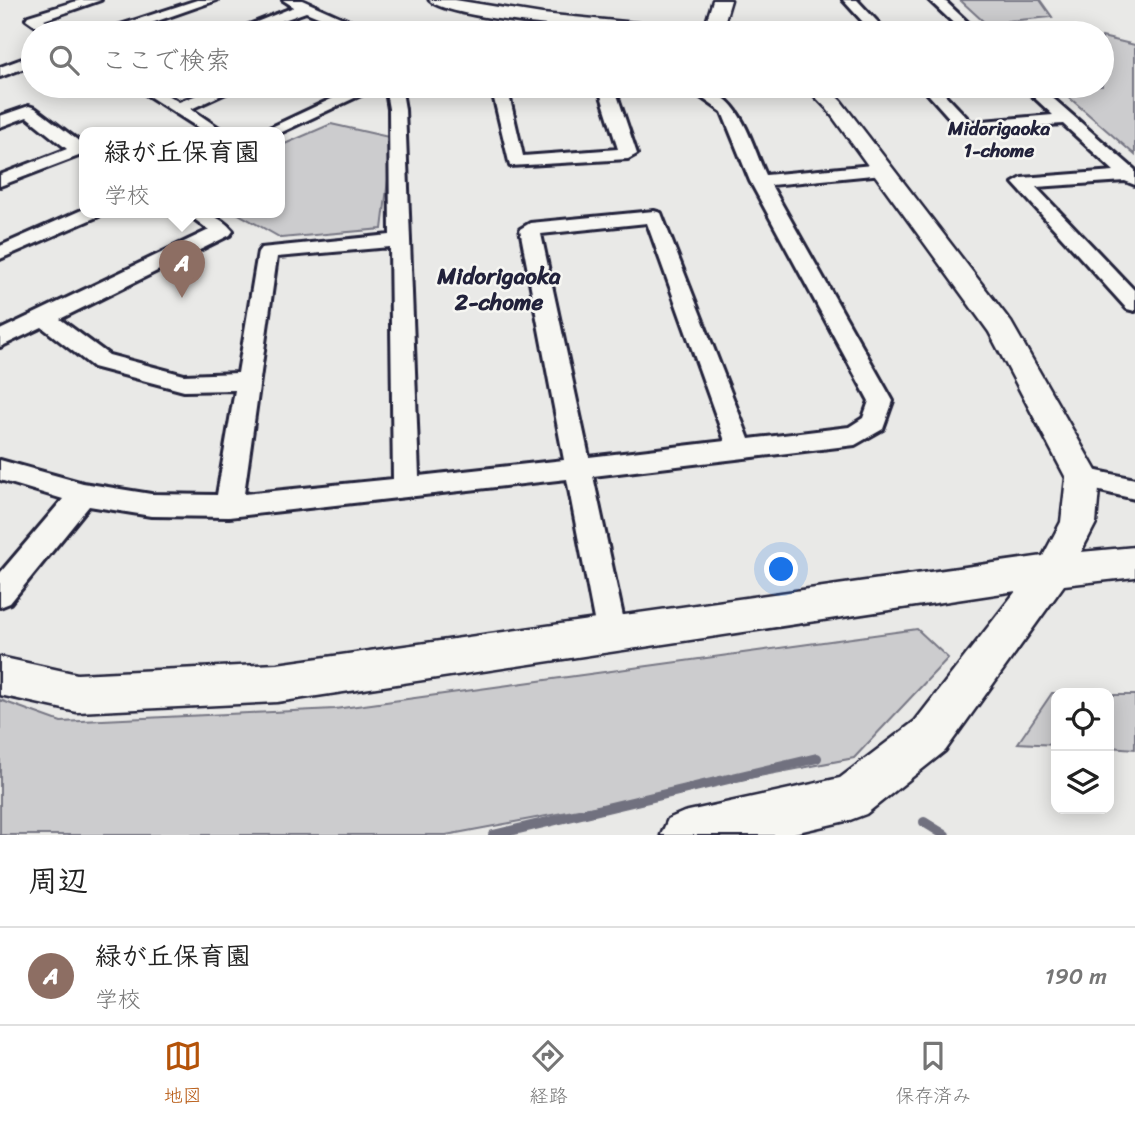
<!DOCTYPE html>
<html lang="ja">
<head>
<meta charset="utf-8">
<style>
  :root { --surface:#fff; --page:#f6f6f6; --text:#222; --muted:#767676; --line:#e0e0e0; --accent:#b45309 }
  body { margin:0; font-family:Sriracha,"Klee One",sans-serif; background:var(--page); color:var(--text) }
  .controls { position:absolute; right:21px; bottom:21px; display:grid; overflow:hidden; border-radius:14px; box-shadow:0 4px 18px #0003 }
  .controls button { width:63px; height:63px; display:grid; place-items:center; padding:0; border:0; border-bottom:2px solid var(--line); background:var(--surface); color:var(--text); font:35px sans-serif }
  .you { position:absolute; left:782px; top:570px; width:24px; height:24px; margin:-18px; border:5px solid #fff; border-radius:50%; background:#1a73e8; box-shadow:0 0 0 10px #1a73e833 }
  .badge { display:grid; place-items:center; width:46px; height:46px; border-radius:50%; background:var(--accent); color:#fff; font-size:23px; font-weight:700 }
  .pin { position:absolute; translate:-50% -58px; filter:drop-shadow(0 2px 4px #0008) }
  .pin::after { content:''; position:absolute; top:37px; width:24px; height:21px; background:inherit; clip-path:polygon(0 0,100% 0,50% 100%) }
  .popup { position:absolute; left:79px; top:127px; width:206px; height:91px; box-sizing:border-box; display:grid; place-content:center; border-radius:14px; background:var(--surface); filter:drop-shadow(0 2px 5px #0005); font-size:23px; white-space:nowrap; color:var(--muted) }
  .popup b { font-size:26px; color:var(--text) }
  .popup::after { content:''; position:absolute; left:50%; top:100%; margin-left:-14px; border:14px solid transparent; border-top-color:var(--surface) }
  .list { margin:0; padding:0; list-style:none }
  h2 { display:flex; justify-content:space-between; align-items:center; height:91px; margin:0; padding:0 28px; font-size:30px }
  h2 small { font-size:23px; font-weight:400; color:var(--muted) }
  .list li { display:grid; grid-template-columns:46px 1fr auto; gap:21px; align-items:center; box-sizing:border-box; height:98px; padding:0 28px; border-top:2px solid var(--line) }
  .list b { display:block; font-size:26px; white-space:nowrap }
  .list p { margin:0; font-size:23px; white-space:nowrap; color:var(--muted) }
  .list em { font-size:23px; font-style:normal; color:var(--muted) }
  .icon { flex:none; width:38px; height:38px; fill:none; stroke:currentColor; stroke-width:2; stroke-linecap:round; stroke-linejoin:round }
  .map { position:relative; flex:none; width:1135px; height:835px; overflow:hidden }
  .search { position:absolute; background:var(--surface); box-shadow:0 4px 18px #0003; left:21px; right:21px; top:21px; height:77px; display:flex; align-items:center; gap:18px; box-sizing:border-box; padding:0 24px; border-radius:38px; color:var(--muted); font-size:26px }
  .sheet { height:189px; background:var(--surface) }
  nav { display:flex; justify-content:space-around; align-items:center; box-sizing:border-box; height:98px; border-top:2px solid var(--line); background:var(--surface); font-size:19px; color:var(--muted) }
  nav a { display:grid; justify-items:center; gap:4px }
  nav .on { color:var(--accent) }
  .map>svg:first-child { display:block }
  .green { fill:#ccccce; stroke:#777784; stroke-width:2 }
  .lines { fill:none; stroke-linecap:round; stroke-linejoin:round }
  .stream { stroke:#71717f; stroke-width:10 }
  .minor-casing { stroke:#22223b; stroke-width:6 }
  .tertiary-casing { stroke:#22223b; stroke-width:5 }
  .minor { fill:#f6f6f2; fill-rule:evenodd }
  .tertiary { fill:#f6f6f2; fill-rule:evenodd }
  .labels { text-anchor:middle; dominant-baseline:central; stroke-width:5; stroke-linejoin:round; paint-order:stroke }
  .far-neighbourhood-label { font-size:19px; font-weight:bold; fill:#22223b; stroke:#f6f6f2 }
  .neighbourhood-label { font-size:23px; font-weight:bold; fill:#22223b; stroke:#f6f6f2 }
</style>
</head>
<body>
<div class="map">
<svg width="1135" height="835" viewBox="0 0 1135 835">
  <rect width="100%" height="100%" fill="#e9e9e7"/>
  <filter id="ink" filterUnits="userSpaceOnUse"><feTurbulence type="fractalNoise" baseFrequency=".0143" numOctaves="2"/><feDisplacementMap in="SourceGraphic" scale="14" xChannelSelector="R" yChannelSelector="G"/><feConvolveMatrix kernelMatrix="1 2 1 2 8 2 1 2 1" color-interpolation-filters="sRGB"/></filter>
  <g filter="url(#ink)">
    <g class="green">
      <polygon points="960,0 1040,0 1052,17 1008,21 1022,33 996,33"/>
      <polygon points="1102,37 1135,45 1135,155 1056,86 1102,86"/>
      <polygon points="331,124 393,138 382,229 281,238 235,212 280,212 280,146"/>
      <polygon points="917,629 948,658 854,758 446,835 0,835 0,700 61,722 335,709"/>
      <polygon points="1052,693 1056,693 1056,745 1018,743"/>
      <polygon points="1109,695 1135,695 1135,749 1109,747"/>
    </g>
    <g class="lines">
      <g class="stream">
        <polyline points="924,822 945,835"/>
        <polyline points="493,835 817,758"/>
      </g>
      <defs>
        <g id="minor">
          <polygon points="80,0 101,0 44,20 63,33 46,33 26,19 28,16"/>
          <polygon points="197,0 217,0 123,33 103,33 105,30"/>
          <polygon points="283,0 302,0 376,33 357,33 306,12 248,33 229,33 294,7"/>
          <polygon points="843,0 857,0 888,33 873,33"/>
          <polygon points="929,0 944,0 979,33 964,33"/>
          <polygon points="33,55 33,65 0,77 0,67"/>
          <polygon points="133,86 152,86 179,102 220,86 241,86 191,109 225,132 205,132"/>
          <polygon points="359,86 380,86 280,133 261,132"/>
          <path d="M 385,86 L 401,86 L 405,109 L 419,476 L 564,460 L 520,229 L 530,223 L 654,211 L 661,213 L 749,439 L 849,427 L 863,418 L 869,401 L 750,181 L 722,112 L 685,86 C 740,86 747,134 766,175 L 883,164 L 892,169 L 883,174 L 771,185 L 893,401 L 883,429 L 855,445 L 593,476 L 627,635 L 623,645 L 612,649 L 601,645 L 597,635 L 567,479 L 229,517 L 151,516 L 89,506 L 10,603 L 0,607 L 0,573 L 63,499 L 0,480 L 0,460 L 83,483 L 151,494 L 217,495 L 235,390 L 184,391 L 93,367 L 42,327 L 0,347 L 0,330 L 209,230 L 185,212 C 204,212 220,215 233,231 L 230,235 L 60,319 L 109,355 L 184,375 L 238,373 L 258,252 L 261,248 L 390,235 L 389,109 ZM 647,223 L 725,441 L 589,457 L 541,234 ZM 390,247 L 393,479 L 244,494 L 277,257 Z"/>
          <polygon points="491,86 507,86 523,156 618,149 598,86 614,86 637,154 628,159 510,166"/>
          <polygon points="921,86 937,86 971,122 1053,115 1022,86 1039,86 1135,170 1135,185 1125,181 1036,187 1135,291 1135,311 1127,309 1013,183 1022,178 1114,171 1063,124 961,131"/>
          <polygon points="29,106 35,108 84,145 84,154 0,186 0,175 67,149 27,117 0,127 0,116"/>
          <polygon points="84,209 84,212 101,212 99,216 0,259 0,246"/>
          <polygon points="1083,468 1135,479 1135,499 1074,485 1070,478 1074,471"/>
        </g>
        <g id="tertiary">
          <path d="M 429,0 L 455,0 L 542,14 L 678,27 L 687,33 C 650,35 449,22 429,0 Z"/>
          <polygon points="713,0 731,0 721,33 703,33"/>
          <polygon points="805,86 826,86 841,101 1011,322 1095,469 1100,478 1096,523 1081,552 1135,547 1135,577 1064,585 945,751 866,814 850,820 785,835 661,835 668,819 684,812 840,778 915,721 1016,591 277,702 77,712 0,695 0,657 77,674 277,664 1043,556 1061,522 1066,478 989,332 827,109"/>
        </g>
      </defs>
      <use href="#minor" class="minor-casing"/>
      <use href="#tertiary" class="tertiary-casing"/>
      <use href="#minor" class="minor"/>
      <use href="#tertiary" class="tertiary"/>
    </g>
  </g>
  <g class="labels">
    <g class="far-neighbourhood-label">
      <text x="999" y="128">Midorigaoka<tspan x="999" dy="22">1-chome</tspan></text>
    </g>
    <g class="neighbourhood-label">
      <text x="499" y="276">Midorigaoka<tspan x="499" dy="26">2-chome</tspan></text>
    </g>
  </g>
</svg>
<div class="controls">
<button><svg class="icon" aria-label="locate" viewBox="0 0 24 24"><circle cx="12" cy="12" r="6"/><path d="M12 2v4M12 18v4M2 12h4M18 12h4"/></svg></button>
<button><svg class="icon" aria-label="layers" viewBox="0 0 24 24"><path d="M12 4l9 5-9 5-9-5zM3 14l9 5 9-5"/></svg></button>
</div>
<div class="you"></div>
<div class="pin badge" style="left:182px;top:298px;background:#8d6e63">A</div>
<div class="popup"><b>緑が丘保育園</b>学校</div>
<div class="search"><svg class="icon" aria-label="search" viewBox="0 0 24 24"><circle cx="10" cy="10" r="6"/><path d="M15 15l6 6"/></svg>ここで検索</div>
</div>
<section class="sheet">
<h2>周辺<small></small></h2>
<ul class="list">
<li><span class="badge" style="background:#8d6e63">A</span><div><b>緑が丘保育園</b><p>学校</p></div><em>190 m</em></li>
</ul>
</section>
<nav>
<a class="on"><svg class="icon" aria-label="map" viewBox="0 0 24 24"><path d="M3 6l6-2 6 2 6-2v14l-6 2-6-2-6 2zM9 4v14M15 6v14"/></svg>地図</a>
<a><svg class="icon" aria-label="directions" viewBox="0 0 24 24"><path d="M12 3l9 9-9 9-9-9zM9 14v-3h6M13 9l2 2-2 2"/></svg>経路</a>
<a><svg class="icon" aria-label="saved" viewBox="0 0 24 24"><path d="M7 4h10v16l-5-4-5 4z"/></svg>保存済み</a>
</nav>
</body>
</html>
